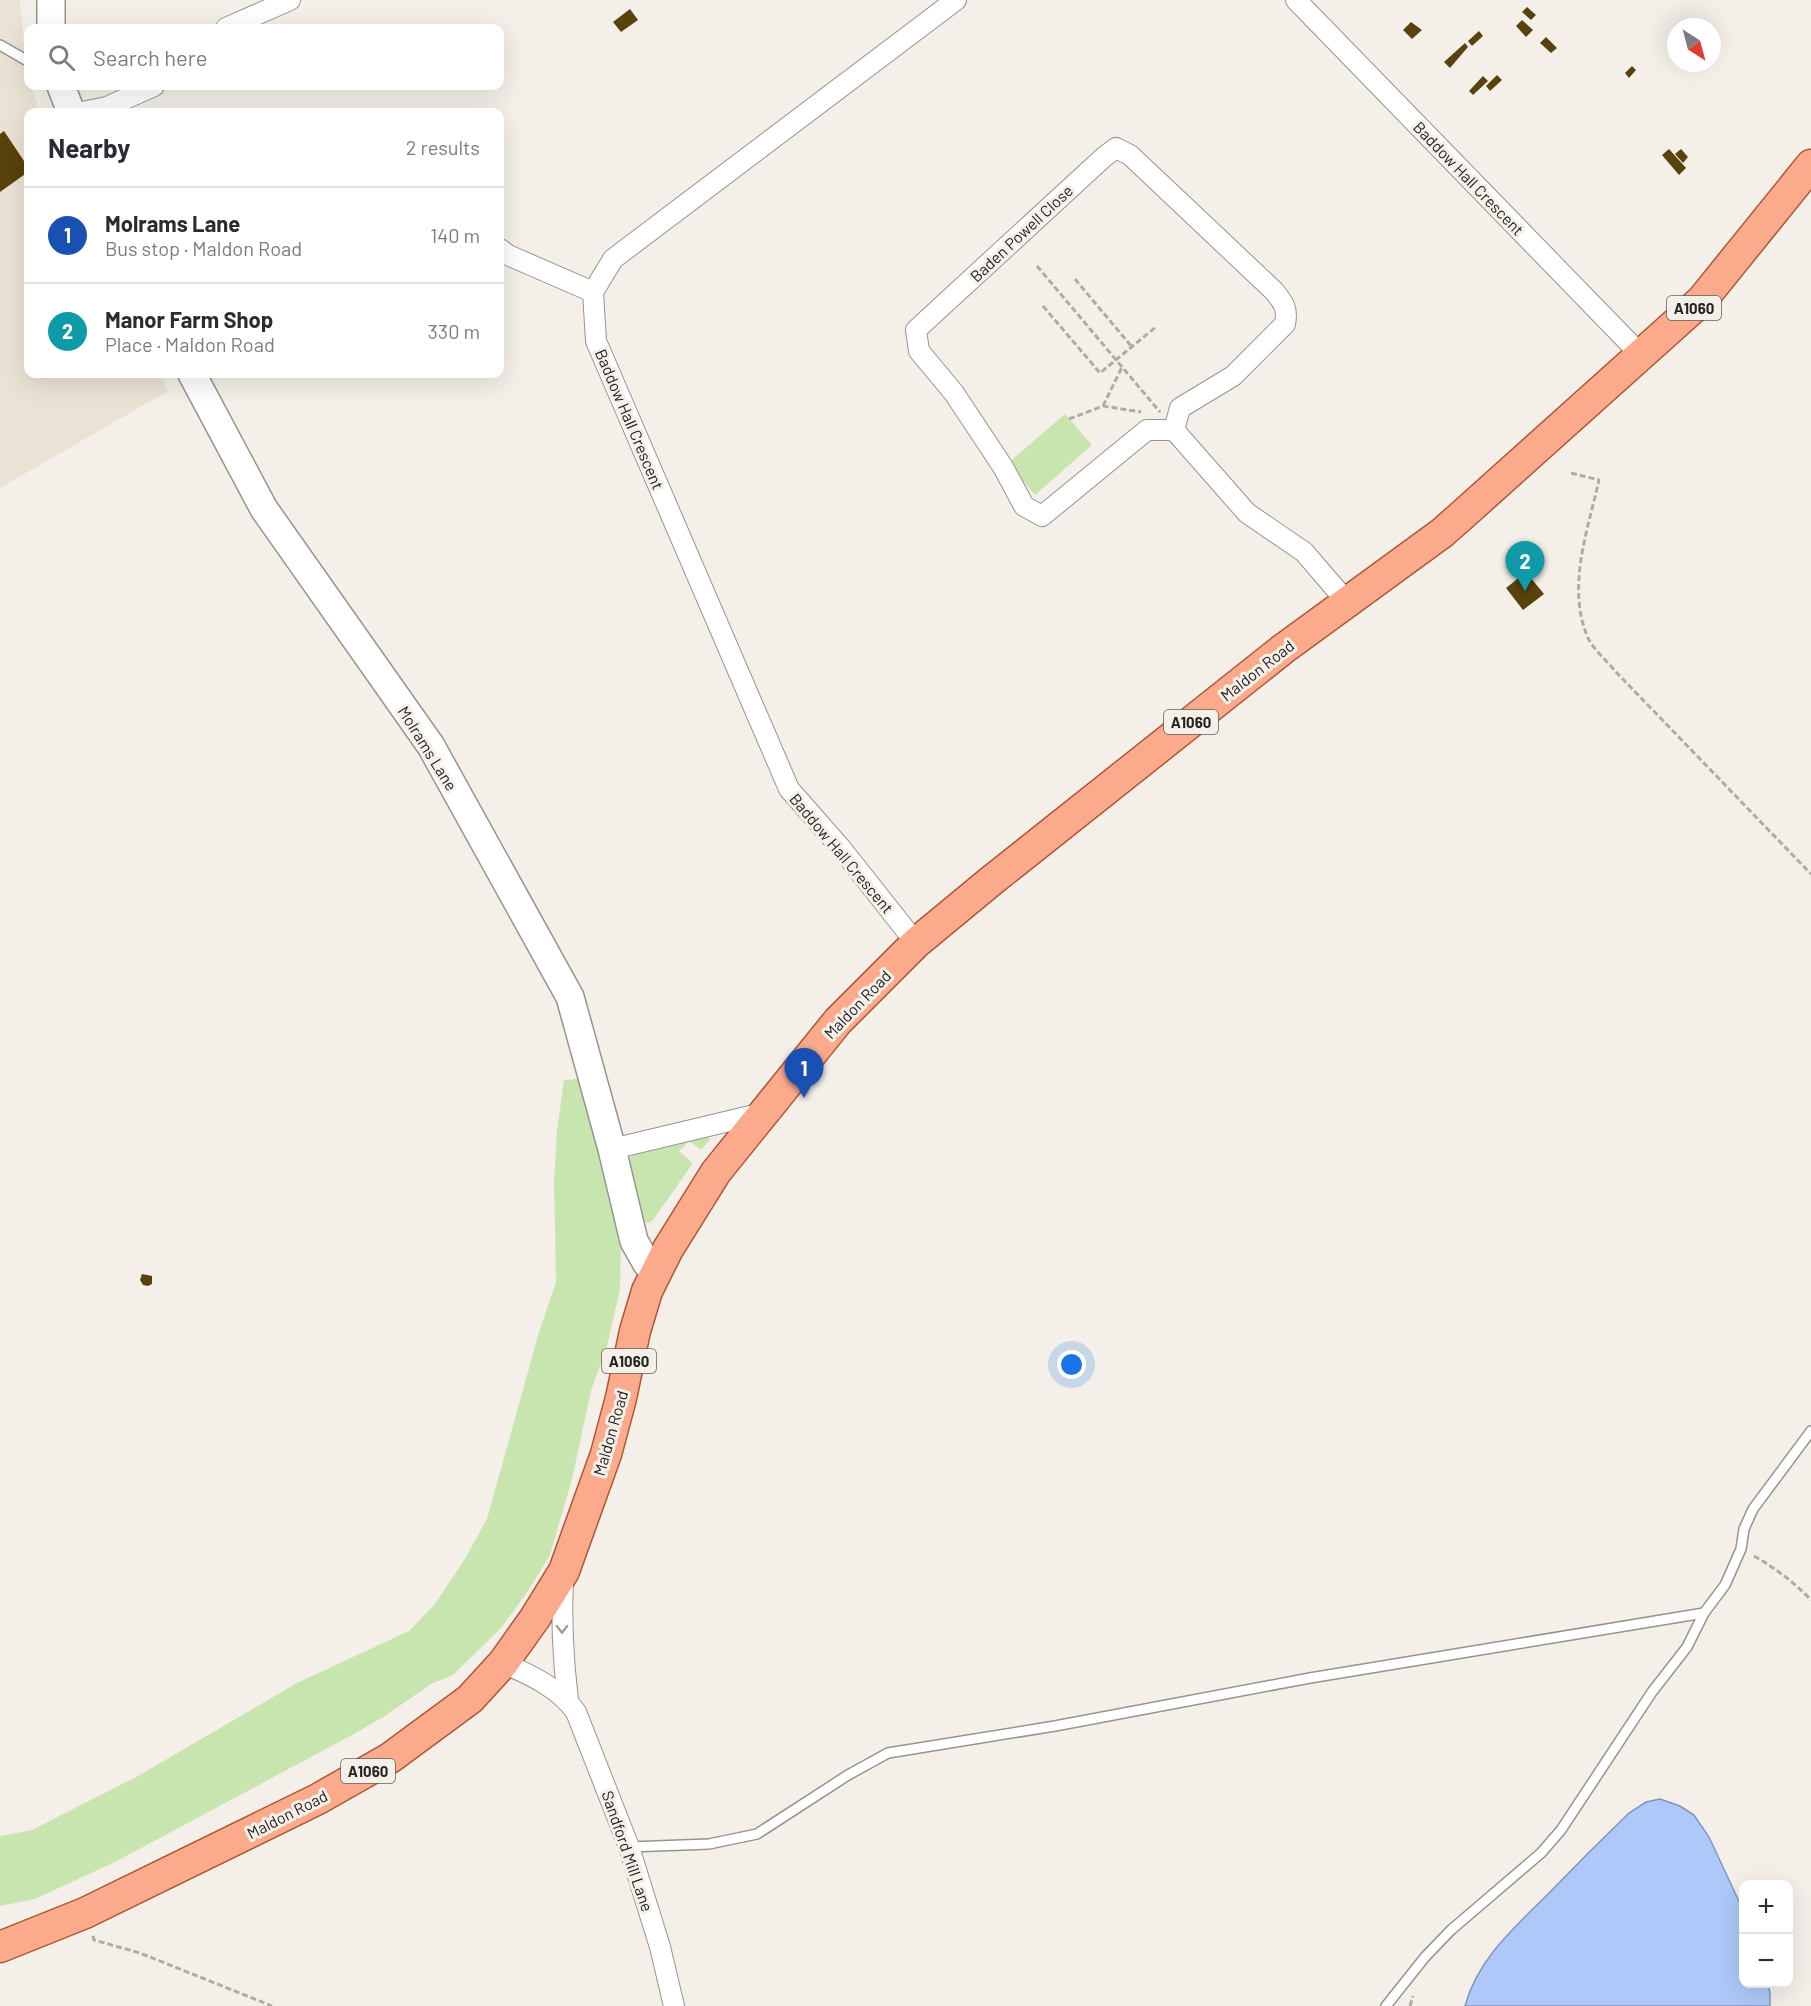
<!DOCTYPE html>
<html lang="en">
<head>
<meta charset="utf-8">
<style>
  :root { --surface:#fff; --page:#f7f7f7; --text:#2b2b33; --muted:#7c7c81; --line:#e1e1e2; --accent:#a7722b }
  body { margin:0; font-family:Barlow,sans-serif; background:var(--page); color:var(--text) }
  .controls { position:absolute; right:18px; bottom:18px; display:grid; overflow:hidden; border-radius:12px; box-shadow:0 6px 24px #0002 }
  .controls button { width:54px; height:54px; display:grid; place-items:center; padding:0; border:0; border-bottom:2px solid var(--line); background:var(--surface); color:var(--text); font:30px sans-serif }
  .compass { position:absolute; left:1667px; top:18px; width:54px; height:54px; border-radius:50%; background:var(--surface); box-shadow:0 6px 24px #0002; rotate:144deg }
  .you { position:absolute; left:1072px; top:1365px; width:21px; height:21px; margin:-15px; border:4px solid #fff; border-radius:50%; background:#1a73e8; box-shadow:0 0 0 9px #1a73e833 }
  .badge { display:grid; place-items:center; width:39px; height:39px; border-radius:50%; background:var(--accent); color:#fff; font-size:20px; font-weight:700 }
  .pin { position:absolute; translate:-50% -50px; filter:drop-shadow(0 2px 3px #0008) }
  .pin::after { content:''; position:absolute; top:32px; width:21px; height:18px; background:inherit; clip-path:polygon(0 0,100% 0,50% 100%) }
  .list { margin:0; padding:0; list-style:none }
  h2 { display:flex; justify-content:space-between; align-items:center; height:78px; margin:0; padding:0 24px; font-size:26px }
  h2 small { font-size:20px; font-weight:400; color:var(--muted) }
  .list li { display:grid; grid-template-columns:39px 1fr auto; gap:18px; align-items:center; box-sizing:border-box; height:96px; padding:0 24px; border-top:2px solid var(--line) }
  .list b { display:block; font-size:22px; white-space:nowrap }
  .list p { margin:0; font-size:20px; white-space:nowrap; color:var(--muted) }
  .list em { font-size:20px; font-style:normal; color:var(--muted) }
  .icon { flex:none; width:33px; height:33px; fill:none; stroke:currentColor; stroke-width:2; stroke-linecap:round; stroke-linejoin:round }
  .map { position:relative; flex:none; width:1811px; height:2006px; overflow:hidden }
  .search { position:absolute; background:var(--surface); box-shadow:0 6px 24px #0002; left:24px; top:24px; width:480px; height:66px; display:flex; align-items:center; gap:15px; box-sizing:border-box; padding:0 21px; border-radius:12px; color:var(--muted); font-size:22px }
  .panel { position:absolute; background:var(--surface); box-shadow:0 6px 24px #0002; left:24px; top:108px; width:480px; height:270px; border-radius:12px }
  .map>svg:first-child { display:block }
  .built { fill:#eae3d5 }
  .green { fill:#c8e5af }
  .water { fill:#adc8f9; stroke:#8496b8; stroke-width:1.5 }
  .building { fill:#5a420c }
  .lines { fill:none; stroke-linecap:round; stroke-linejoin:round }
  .lane-casing { stroke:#97948d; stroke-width:12 }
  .street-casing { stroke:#97948d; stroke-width:22 }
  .secondary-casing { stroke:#97948d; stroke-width:30 }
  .primary-casing { stroke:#ae5735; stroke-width:33 }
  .path { stroke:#afaca7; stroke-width:3; stroke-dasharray:6 3; stroke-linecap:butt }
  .lane { stroke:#fff; stroke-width:9 }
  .street { stroke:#fff; stroke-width:20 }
  .secondary { stroke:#fff; stroke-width:27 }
  .primary { stroke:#fbab8c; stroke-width:30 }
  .oneway { stroke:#9c9c9b }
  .labels { text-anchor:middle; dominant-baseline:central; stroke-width:6; stroke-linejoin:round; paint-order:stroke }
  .shield { fill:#f4f0e9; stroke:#62605c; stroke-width:1.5 }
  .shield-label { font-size:15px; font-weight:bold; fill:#242320 }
  .street-label { font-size:16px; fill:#242320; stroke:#f4f0e9 }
</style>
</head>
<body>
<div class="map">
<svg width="1811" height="2006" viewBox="0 0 1811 2006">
  <rect width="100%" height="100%" fill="#f4f0e9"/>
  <polygon class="built" points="0,0 20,0 28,86 31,86 40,112 28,112 28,374 160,374 168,391 0,488"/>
  <g class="green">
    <polygon points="1065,414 1092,445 1035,495 1007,464"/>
    <polygon points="579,1079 621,1241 620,1289 607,1346 591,1391 572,1479 550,1555 528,1591 501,1628 453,1675 431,1684 385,1716 352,1735 117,1861 35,1899 0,1906 0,1836 32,1830 138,1776 297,1683 409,1631 435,1604 465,1559 487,1519 539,1332 556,1282 554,1181 557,1131 564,1080"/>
    <polygon points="707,1135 710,1139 701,1150 689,1141 679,1151 693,1163 653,1220 649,1223 640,1222 627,1165 630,1158 634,1153"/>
  </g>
  <path class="water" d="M 1660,1799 L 1680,1806 L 1694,1815 L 1709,1837 L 1743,1910 L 1744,1984 L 1768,1984 L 1770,1993 L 1770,2006 L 1465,2006 C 1478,1958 1516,1926 1550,1892 C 1576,1865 1602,1839 1629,1813 L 1646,1802 Z"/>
  <g class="building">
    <polygon points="1527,7 1536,15 1531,20 1522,12"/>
    <polygon points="630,9 638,20 621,32 613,22"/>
    <polygon points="1522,20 1533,30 1526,37 1516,26"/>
    <polygon points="1411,22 1422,30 1412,39 1403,30"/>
    <polygon points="1479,31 1483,36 1472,46 1468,41"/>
    <polygon points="1546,37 1557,48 1551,53 1540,43"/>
    <polygon points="1465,43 1468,47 1450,68 1444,62"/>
    <polygon points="1632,66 1636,70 1629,78 1625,73"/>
    <polygon points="1497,75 1502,80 1490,91 1486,86"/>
    <polygon points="1483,76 1488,81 1473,95 1469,91"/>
    <polygon points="4,131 28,167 28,172 0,192 0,134"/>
    <polygon points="1669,149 1686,168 1679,175 1662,155"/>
    <polygon points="1681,149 1688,157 1683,163 1675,154"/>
    <polygon points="1526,572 1544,594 1523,610 1506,588"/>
    <polygon points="142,1274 152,1276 152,1284 148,1286 143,1285 140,1280"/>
  </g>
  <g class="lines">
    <defs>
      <g id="lane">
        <polyline points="0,45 26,60 28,60"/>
        <polyline points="629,1847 709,1844 757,1834 848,1775 888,1753 1055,1726 1310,1678 1704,1613"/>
        <polyline points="1386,2006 1425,1957 1451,1930 1541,1853 1561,1830 1652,1692 1687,1647 1704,1613 1725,1585 1741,1549 1744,1529 1753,1509 1811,1431"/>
      </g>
      <g id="street">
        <polyline points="1296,0 1642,356"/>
        <polyline points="226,28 290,0"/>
        <polyline points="82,112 107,107 154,86"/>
        <polyline points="500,249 508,255 593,292"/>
        <path d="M 1174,430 L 1147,430 L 1042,516 L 1024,506 L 1003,467 L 954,393 L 919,351 L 916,330 L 1104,157 L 1116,148 L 1130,155 L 1274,291 C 1284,303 1288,309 1285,324 L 1233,376 L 1180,408 L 1174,430 L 1247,513 L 1304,552 L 1347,602"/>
        <polyline points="916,943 840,847 789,789 596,341 593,292 613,259 956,0"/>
        <polyline points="612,1149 763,1113"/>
        <path d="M 563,1577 C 561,1619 563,1659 568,1700"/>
        <path d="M 503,1663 C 531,1675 559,1688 576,1712 L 629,1847 L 660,1947 L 674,2006"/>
      </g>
      <g id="secondary">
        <polyline points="51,28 51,0"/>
        <polyline points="61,86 71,112"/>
        <polyline points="192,374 264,509 431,746 570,997 612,1149 634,1241 647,1264 657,1269"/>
      </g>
      <polyline id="primary" points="0,1947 85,1913 318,1799 390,1758 470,1699 503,1663 535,1618 564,1571 606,1454 621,1398 635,1331 647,1291 668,1249 716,1172 838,1021 916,943 991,881 1283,649 1442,533 1459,518 1702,300 1811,165"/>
    </defs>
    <use href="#lane" class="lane-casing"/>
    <use href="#street" class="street-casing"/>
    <use href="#secondary" class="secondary-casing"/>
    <use href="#primary" class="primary-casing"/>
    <g class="path">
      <polyline points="1037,266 1160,412"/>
      <polyline points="1075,279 1132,347"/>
      <polyline points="1043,306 1100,373 1157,326"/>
      <polyline points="1103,406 1122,367"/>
      <polyline points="1069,419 1103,406 1141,412"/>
      <path d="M 1571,473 L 1599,480 C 1588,530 1566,587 1588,638 C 1594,650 1608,662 1617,673 L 1811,874"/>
      <path d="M 1754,1556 C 1775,1568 1794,1582 1811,1600"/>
      <polyline points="93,1936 94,1940 140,1953 272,2006"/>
      <polyline points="1410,2006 1413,1996"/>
    </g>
    <use href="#lane" class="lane"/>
    <use href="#street" class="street"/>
    <use href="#secondary" class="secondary"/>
    <use href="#primary" class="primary"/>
  </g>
  <defs><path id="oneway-chevron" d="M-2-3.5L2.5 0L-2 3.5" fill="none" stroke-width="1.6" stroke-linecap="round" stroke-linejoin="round" transform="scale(1.5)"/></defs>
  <use class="oneway" href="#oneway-chevron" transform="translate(562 1629) rotate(89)"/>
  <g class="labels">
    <g class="shield">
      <rect x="1667" y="296" width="54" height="24" rx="4.5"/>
      <rect x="1164" y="710" width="54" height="24" rx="4.5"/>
      <rect x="602" y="1349" width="54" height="24" rx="4.5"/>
      <rect x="341" y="1759" width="54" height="24" rx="4.5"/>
    </g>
    <g class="shield-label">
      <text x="1694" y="308">A1060</text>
      <text x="1191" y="722">A1060</text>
      <text x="629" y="1361">A1060</text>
      <text x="368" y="1771">A1060</text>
    </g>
    <g class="street-label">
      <text transform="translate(1469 178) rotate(46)">Baddow Hall Crescent</text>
      <text transform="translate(1021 233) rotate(-43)">Baden Powell Close</text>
      <text transform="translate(630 419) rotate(67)">Baddow Hall Crescent</text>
      <text transform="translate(1257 670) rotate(-38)">Maldon Road</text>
      <text transform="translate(428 748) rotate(58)">Molrams Lane</text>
      <text transform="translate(842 853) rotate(50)">Baddow Hall Crescent</text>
      <text transform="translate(857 1004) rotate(-46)">Maldon Road</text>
      <text transform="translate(610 1433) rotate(-74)">Maldon Road</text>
      <text transform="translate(287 1814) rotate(-27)">Maldon Road</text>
      <text transform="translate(628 1851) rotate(71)">Sandford Mill Lane</text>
    </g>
  </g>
</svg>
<div class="controls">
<button>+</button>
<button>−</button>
</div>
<svg class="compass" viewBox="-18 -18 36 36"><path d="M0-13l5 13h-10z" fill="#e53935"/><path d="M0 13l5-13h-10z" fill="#7c7c81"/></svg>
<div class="you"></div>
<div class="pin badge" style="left:804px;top:1098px;background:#1a4fb4">1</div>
<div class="pin badge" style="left:1525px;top:591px;background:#0f9aa8">2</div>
<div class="search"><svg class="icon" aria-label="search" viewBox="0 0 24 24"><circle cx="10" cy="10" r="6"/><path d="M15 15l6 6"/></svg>Search here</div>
<section class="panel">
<h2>Nearby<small>2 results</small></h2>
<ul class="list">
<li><span class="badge" style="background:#1a4fb4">1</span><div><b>Molrams Lane</b><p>Bus stop · Maldon Road</p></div><em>140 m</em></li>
<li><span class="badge" style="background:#0f9aa8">2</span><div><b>Manor Farm Shop</b><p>Place · Maldon Road</p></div><em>330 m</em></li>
</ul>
</section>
</div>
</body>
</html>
